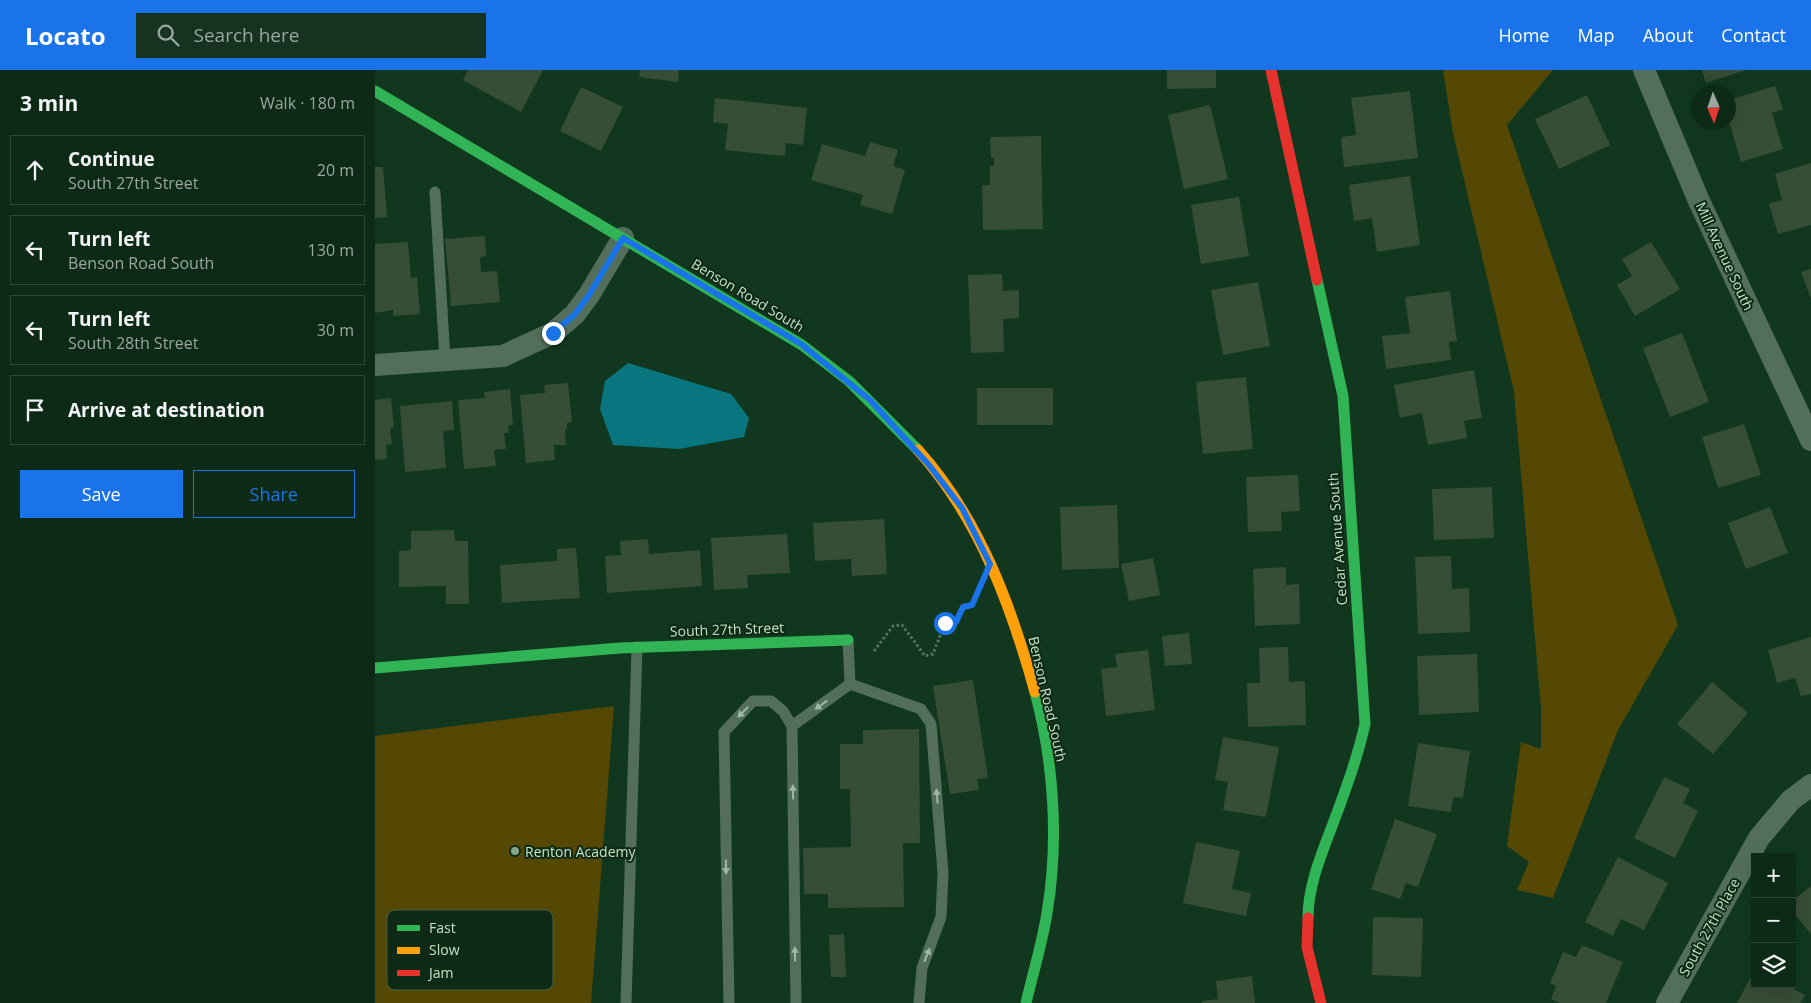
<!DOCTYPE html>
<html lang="en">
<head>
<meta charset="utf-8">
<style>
  :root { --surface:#0d2a17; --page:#163220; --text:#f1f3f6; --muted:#9aa7a1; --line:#2d4636; --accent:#1a73e8 }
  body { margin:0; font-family:"Open Sans",sans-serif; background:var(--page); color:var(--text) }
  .controls { position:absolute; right:15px; bottom:15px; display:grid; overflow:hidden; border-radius:0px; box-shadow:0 5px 20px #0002 }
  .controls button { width:45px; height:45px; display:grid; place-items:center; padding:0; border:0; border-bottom:1px solid var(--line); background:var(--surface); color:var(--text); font:25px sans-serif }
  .compass { position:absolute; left:1316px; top:15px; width:45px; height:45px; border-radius:50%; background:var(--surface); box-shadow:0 5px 20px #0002; rotate:178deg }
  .stop { position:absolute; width:15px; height:15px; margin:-11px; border:4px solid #1a73e8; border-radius:50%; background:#fff }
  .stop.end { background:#1a73e8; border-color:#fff; box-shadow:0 1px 5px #0008 }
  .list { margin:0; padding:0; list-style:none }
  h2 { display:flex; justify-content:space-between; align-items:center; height:65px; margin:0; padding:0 20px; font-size:21px }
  h2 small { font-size:16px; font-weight:400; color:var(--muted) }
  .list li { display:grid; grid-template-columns:32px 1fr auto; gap:15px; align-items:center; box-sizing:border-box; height:70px; margin:0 10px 10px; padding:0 10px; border:1px solid var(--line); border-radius:0px }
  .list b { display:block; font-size:19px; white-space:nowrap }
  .list p { margin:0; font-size:16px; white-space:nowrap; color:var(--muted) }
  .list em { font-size:16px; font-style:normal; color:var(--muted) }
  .actions { display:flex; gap:10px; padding:15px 20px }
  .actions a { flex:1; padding:11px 0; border:1px solid var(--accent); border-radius:0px; text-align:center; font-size:18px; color:var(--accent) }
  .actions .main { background:var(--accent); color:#fff }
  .icon { flex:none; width:28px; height:28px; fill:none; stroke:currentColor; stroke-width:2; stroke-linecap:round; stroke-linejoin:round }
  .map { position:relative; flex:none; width:1436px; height:933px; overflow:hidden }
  header { display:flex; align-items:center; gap:30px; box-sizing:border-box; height:70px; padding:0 25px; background:var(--accent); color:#fff }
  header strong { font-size:24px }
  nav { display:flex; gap:28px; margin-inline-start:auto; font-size:18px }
  .search { width:350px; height:45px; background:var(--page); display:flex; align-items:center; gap:12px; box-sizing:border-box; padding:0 18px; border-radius:0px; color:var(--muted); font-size:19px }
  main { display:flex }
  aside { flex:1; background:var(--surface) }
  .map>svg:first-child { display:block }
  .green { fill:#554804 }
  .water { fill:#09757f }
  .building { fill:#364d36 }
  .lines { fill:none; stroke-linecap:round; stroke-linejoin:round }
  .path { stroke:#597160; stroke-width:3; stroke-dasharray:2.5 2.5; stroke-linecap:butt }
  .lane { stroke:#536f5b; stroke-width:11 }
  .street { stroke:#536f5b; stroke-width:22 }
  .fast { stroke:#30b455; stroke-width:11 }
  .slow { stroke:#ff9f0a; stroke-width:11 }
  .jam { stroke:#e5322d; stroke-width:11 }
  .oneway { fill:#9cbaa2 }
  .route { stroke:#1a73e8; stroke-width:6 }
  .poi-dot { fill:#85a78d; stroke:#0e2914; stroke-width:2 }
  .labels { text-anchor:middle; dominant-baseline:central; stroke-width:4; stroke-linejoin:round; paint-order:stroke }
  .street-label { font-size:14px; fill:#c3e3c8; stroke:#0e2914 }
  .poi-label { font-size:14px; fill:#c3e3c8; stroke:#0e2914; text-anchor:start }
  .key { fill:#0e2914; stroke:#44614a; stroke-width:1 }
  .key-label { font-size:14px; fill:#c3e3c8 }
</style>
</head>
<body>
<header>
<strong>Locato</strong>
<div class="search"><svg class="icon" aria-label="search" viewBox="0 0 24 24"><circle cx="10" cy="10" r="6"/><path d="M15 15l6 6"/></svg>Search here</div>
<nav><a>Home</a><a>Map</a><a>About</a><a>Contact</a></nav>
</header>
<main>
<aside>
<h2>3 min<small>Walk · 180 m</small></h2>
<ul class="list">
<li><svg class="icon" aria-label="ahead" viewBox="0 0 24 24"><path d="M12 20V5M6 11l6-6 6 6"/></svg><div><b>Continue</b><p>South 27th Street</p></div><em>20 m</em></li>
<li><svg class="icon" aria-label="left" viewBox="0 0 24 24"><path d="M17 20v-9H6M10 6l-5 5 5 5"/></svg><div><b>Turn left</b><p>Benson Road South</p></div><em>130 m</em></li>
<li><svg class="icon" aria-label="left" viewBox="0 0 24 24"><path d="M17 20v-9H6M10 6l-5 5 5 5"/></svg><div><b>Turn left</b><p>South 28th Street</p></div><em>30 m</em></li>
<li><svg class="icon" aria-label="arrive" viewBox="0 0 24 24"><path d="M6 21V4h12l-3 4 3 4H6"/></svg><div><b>Arrive at destination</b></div></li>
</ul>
<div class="actions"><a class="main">Save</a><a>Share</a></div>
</aside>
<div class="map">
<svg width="1436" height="933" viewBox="0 0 1436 933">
  <rect width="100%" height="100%" fill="#11381f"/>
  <g class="green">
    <polygon points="1068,0 1178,0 1132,55 1303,555 1243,660 1178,828 1142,820 1154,792 1132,776 1146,672 1166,679 1166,638 1139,322 1078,63"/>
    <polygon points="239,636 216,933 0,933 0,666"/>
  </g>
  <polygon class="water" points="253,293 356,324 374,348 369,367 304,379 238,375 225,339 230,311"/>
  <g class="building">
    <polygon points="93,0 168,0 146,42 88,10"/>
    <polygon points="265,0 304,0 303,12 264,7"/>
    <polygon points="792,0 841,0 841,18 792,19"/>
    <polygon points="1327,0 1371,0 1331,13"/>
    <polygon points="1400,16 1408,39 1397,43 1408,79 1366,92 1354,51 1354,30"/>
    <polygon points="206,17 248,37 226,81 185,61"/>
    <polygon points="1035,21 1043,88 969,97 966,67 981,65 976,28"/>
    <polygon points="1212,25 1235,75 1184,99 1160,49"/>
    <polygon points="340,28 432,38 428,75 411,73 410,86 350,80 353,54 338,52"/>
    <polygon points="835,35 853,109 809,119 793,45"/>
    <polygon points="666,66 668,159 608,160 607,115 615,115 615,96 619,96 619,88 616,88 615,67"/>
    <polygon points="495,72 523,80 518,96 530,100 517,144 485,135 488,125 436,110 447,74 490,86"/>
    <polygon points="1436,93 1436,155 1403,164 1394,134 1407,130 1400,104"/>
    <polygon points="0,97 8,97 12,147 0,148"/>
    <polygon points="1035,106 1045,175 1002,182 997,148 979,151 974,115"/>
    <polygon points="864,127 874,186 826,194 816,135"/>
    <polygon points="110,166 111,186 105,187 106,202 122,201 125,232 76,236 70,169"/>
    <polygon points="33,172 36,208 42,207 45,244 18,246 18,240 0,243 0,174"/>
    <polygon points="1276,172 1305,219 1260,246 1242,215 1257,206 1247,189"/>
    <polygon points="1436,199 1436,229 1426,202"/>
    <polygon points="627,204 628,221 644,220 644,248 628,249 629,282 596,283 593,205"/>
    <polygon points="883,212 895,276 848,285 836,220"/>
    <polygon points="1075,221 1082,271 1074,272 1076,290 1011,299 1007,266 1035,263 1030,227"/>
    <polygon points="1307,263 1334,332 1295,347 1268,278"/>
    <polygon points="1099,300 1107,348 1089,351 1092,368 1053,375 1047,343 1025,348 1019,315"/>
    <polygon points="871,307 878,379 828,384 821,312"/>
    <polygon points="193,313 197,352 192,353 192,359 190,359 191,375 179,375 180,390 151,393 145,325 170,323 169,315"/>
    <rect x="602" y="318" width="76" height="37"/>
    <polygon points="135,319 138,355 133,356 134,363 129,363 131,379 119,380 121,396 89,399 83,330 110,328 109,322"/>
    <polygon points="16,328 19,357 15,358 17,374 11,375 12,389 0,390 0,330"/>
    <polygon points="77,331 79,360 68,361 71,398 30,402 25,336"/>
    <polygon points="1369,354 1386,405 1343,418 1327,367"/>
    <polygon points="923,405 925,441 906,442 907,461 873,462 871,407"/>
    <polygon points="1117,417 1119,468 1059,470 1057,419"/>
    <polygon points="742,435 744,498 687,500 685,437"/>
    <polygon points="1395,437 1413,483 1371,499 1353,453"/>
    <polygon points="509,449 512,504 477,506 476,489 440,491 438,453"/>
    <polygon points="79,460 80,471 93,471 94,534 71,534 71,516 24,517 24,481 36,480 36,461"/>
    <polygon points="412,464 415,503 372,505 373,518 339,520 336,468"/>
    <polygon points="273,469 274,484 325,480 327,516 232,523 230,486 246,485 245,471"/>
    <polygon points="201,478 205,528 127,533 125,495 182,491 182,479"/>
    <polygon points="1076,486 1077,519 1094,518 1095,562 1043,564 1040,487"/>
    <polygon points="778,488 785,525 754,531 746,494"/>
    <polygon points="911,497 911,515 924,514 925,554 880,556 878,499"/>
    <polygon points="814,563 817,594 790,596 787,566"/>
    <polygon points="1436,567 1436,624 1426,626 1420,608 1402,613 1393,580"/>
    <polygon points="913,577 914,612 930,611 931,655 873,657 872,613 885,613 884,578"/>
    <polygon points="773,580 780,640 731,646 726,599 742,597 740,584"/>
    <polygon points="1102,584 1104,642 1044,645 1042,586"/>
    <polygon points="598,610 613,708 602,709 604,720 575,724 558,616"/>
    <polygon points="1337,612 1373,643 1338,684 1302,654"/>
    <polygon points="544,659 545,773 528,773 529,837 453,838 453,824 429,824 428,778 476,777 475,719 465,719 465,674 488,674 488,660"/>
    <polygon points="848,667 904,677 891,747 848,740 853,712 840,710"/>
    <polygon points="1043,673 1095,681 1088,728 1078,727 1076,742 1033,736"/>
    <polygon points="1289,707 1315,719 1308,733 1323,741 1300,788 1259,768"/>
    <polygon points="1020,749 1062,764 1043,817 1031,813 1025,829 996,819"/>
    <polygon points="821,772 865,781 857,819 876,823 871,846 808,833"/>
    <polygon points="1243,787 1293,813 1269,860 1246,849 1238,866 1210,852"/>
    <polygon points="1436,816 1436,864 1417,841 1417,831"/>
    <polygon points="998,847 1048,848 1046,907 997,905"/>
    <polygon points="469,864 471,907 456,907 454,865"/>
    <polygon points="1207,875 1248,892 1231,933 1185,933 1176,929 1181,916 1175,913 1188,882 1201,887"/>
    <polygon points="1380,899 1380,914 1410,914 1430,925 1425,933 1362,933"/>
    <polygon points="877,906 880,933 827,933 827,931 843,929 841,911"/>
  </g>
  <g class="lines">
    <polyline class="path" points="499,581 518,556 527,555 550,586 558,584 570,553 581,551 588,537 597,535 601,527"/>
    <g class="lane">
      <polyline points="60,122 70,290"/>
      <polyline points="473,570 475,614"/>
      <polyline points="475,614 546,639 556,654 568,803 566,847 547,898 544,933"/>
      <polyline points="417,656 475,614"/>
      <polyline points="251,933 262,577"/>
      <polyline points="354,933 349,662 378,631 396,631 408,641 417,656 421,933"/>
    </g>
    <g class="street">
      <polyline points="1269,0 1324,131 1436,370"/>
      <polyline points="0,295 128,286 178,263 200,244 214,225 248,168"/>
      <polyline points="1292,933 1384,768 1416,730 1436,715"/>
    </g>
    <g class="fast">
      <polyline points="0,21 427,275 474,311 543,380"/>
      <polyline points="0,598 245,578 473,570"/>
      <path d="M 933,848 C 933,817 945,788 956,759 C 969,724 982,690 990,654 L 968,326 L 942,210"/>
      <path d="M 651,933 C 658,903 667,874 672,843 C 684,772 679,692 660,622"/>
    </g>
    <path class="slow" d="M 543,380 C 604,448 636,535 660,622"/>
    <g class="jam">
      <polyline points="896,0 942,210"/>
      <polyline points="933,848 932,877 946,933"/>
    </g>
  </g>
  <defs><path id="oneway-solid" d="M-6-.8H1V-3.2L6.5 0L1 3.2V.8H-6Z" transform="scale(1.25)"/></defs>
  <g class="oneway">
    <use href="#oneway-solid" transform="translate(446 635) rotate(144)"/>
    <use href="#oneway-solid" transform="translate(368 642) rotate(134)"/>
    <use href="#oneway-solid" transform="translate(418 722) rotate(-91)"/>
    <use href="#oneway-solid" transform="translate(562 726) rotate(-95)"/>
    <use href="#oneway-solid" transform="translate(351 797) rotate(89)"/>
    <use href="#oneway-solid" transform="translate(420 884) rotate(-91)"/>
    <use href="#oneway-solid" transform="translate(552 885) rotate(-68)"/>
  </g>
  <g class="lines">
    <polyline class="route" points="178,263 200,244 214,225 248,168 426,274 495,330 554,395 587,438 615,494 597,535 588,537 581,552 570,553"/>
  </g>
  <circle class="poi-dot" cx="140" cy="781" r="5"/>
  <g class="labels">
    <g class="street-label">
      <text transform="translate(1350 186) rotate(65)">Mill Avenue South</text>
      <text transform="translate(373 225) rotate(31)">Benson Road South</text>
      <text transform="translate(962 469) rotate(-94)">Cedar Avenue South</text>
      <text transform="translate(352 559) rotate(-2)">South 27th Street</text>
      <text transform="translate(673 629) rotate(77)">Benson Road South</text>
      <text transform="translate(1334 857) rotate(-61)">South 27th Place</text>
    </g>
    <g class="poi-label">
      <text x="150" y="781">Renton Academy</text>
    </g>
  </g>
  <rect x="12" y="840" width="166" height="80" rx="8" class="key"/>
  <rect x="22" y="855" width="23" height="6" fill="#30b455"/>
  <rect x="22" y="877" width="23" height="7" fill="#ff9f0a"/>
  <rect x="22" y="900" width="23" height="6" fill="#e5322d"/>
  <g class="key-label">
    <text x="54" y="863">Fast</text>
    <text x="54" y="885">Slow</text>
    <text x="54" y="908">Jam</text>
  </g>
</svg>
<div class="controls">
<button>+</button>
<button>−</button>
<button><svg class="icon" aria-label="layers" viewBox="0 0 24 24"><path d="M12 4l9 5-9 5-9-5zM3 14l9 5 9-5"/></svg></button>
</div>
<svg class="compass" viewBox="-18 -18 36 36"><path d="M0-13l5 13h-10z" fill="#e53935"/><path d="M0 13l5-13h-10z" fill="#9aa7a1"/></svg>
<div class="stop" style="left:570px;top:553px"></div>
<div class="stop end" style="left:178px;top:263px"></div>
</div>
</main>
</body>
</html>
